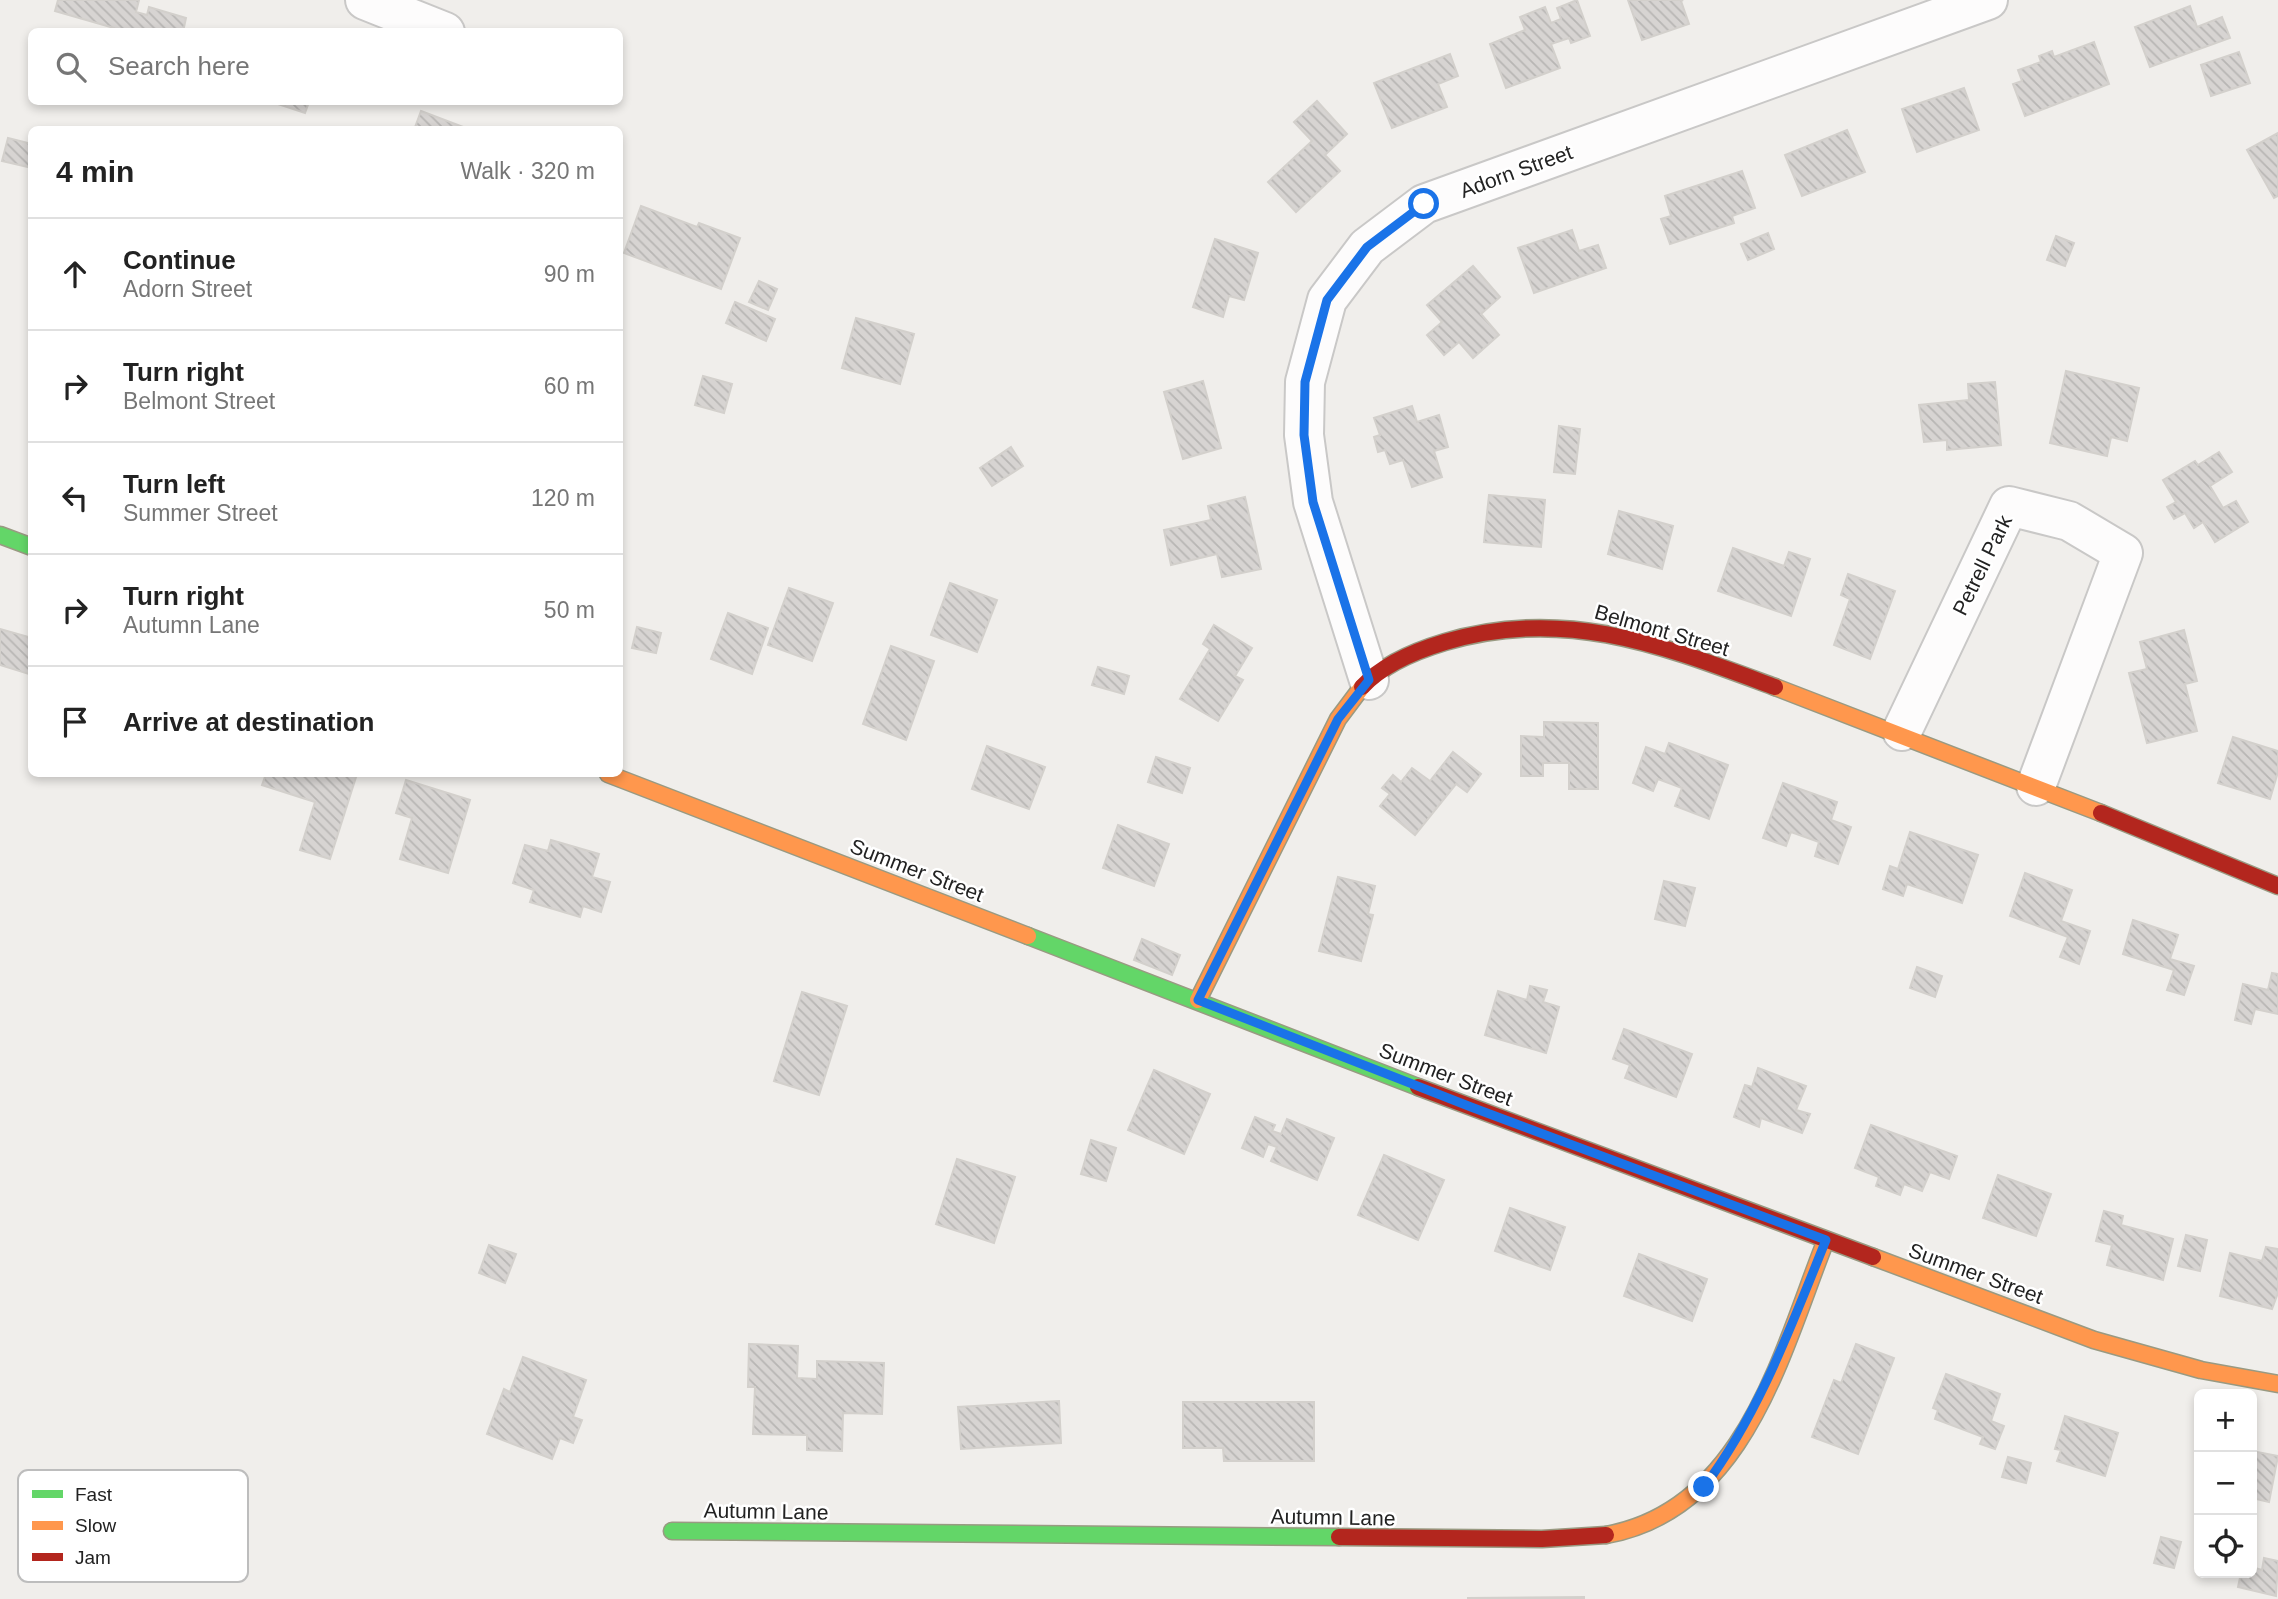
<!DOCTYPE html>
<html lang="en">
<head>
<meta charset="utf-8">
<style>
  :root { --surface:#fff; --page:#f2f2f2; --text:#222; --muted:#767676; --line:#e0e0e0 }
  body { margin:0; font-family:Arial,sans-serif; background:var(--page); color:var(--text) }
  .controls { position:absolute; right:21px; bottom:21px; display:grid; overflow:hidden; border-radius:10px; box-shadow:0 4px 10px #0003 }
  .controls button { width:63px; height:63px; display:grid; place-items:center; padding:0; border:0; border-bottom:2px solid var(--line); background:var(--surface); color:var(--text); font:35px sans-serif }
  .stop { position:absolute; width:21px; height:21px; margin:-16px; border:5px solid #1a73e8; border-radius:50%; background:#fff }
  .stop.end { background:#1a73e8; border-color:#fff; box-shadow:0 2px 7px #0008 }
  .list { margin:0; padding:0; list-style:none }
  h2 { display:flex; justify-content:space-between; align-items:center; height:91px; margin:0; padding:0 28px; font-size:30px }
  h2 small { font-size:23px; font-weight:400; color:var(--muted) }
  .list li { display:grid; grid-template-columns:46px 1fr auto; gap:21px; align-items:center; box-sizing:border-box; height:112px; padding:0 28px; border-top:2px solid var(--line) }
  .list b { display:block; font-size:26px; white-space:nowrap }
  .list p { margin:0; font-size:23px; white-space:nowrap; color:var(--muted) }
  .list em { font-size:23px; font-style:normal; color:var(--muted) }
  .icon { flex:none; width:38px; height:38px; fill:none; stroke:currentColor; stroke-width:2; stroke-linecap:round; stroke-linejoin:round }
  .map { position:relative; flex:none; width:2278px; height:1599px; overflow:hidden }
  .search { position:absolute; background:var(--surface); box-shadow:0 4px 10px #0003; left:28px; top:28px; width:595px; height:77px; display:flex; align-items:center; gap:18px; box-sizing:border-box; padding:0 24px; border-radius:10px; color:var(--muted); font-size:26px }
  .panel { position:absolute; background:var(--surface); box-shadow:0 4px 10px #0003; left:28px; top:126px; width:595px; height:651px; border-radius:10px }
  .map>svg:first-child { display:block }
  .building { fill:url(#building-back-hatch); stroke:#d3d0cc; stroke-width:2 }
  .lines { fill:none; stroke-linecap:round; stroke-linejoin:round }
  .street-casing { stroke:#c9c8c7; stroke-width:42 }
  .fast-casing { stroke:#999a82; stroke-width:19 }
  .slow-casing { stroke:#999a82; stroke-width:19 }
  .jam-casing { stroke:#999a82; stroke-width:19 }
  .street { stroke:#fdfcfc; stroke-width:38 }
  .fast { stroke:#63d668; stroke-width:16 }
  .slow { stroke:#ff974d; stroke-width:16 }
  .jam { stroke:#b3261e; stroke-width:16 }
  .route { stroke:#1a73e8; stroke-width:9 }
  .labels { text-anchor:middle; dominant-baseline:central; stroke-width:5; stroke-linejoin:round; paint-order:stroke }
  .street-label { font-size:21px; fill:#222; stroke:#fff }
  .key { fill:#fff; stroke:#bdbdbd; stroke-width:2 }
  .key-label { font-size:19px; fill:#222 }
</style>
</head>
<body>
<div class="map">
<svg width="2278" height="1599" viewBox="0 0 2278 1599">
  <defs>
    <pattern id="building-back-hatch" width="6" height="6" patternUnits="userSpaceOnUse" patternTransform="scale(1.75)"><rect width="6" height="6" fill="#d7d4d2"/><path d="M-1 5l2 2M0 0l6 6M5-1l2 2" fill="none" stroke="#b8b6b4"/></pattern>
  </defs>
  <rect width="100%" height="100%" fill="#f0eeeb"/>
  <g class="building">
    <polygon points="58,0 139,0 136,12 147,15 149,7 186,18 183,32 113,32 114,28 55,11"/>
    <polygon points="1577,0 1590,36 1571,43 1569,38 1551,44 1560,68 1506,88 1490,44 1525,30 1520,17 1545,7 1551,23 1561,19 1557,8"/>
    <polygon points="1628,0 1683,0 1681,1 1689,24 1642,40"/>
    <polygon points="2190,6 2197,27 2222,17 2230,38 2150,67 2135,27"/>
    <polygon points="2094,42 2109,84 2025,116 2013,84 2022,81 2018,70 2041,62 2039,56 2052,51 2054,57"/>
    <polygon points="2239,52 2250,83 2211,96 2201,65"/>
    <polygon points="1450,54 1458,76 1438,84 1447,107 1392,128 1374,83"/>
    <polygon points="1964,88 1979,130 1917,152 1902,109"/>
    <polygon points="1317,101 1347,134 1325,155 1340,171 1296,212 1268,182 1312,141 1294,122"/>
    <polygon points="272,102 309,102 305,113"/>
    <polygon points="421,111 471,130 414,130"/>
    <polygon points="1847,130 1865,172 1802,196 1785,155"/>
    <polygon points="2278,133 2278,196 2274,198 2247,150"/>
    <polygon points="8,138 32,144 32,168 2,161"/>
    <polygon points="1742,171 1755,208 1732,216 1734,223 1670,244 1661,219 1671,216 1665,196"/>
    <polygon points="641,206 697,227 699,223 740,238 721,289 624,253"/>
    <polygon points="1572,230 1579,251 1598,245 1606,268 1534,293 1518,248"/>
    <polygon points="1768,233 1774,249 1748,260 1741,244"/>
    <polygon points="2056,236 2074,243 2065,266 2047,260"/>
    <polygon points="1215,239 1258,253 1244,300 1229,296 1223,317 1193,307"/>
    <polygon points="1473,266 1500,297 1481,314 1499,335 1473,358 1459,342 1444,355 1427,335 1442,322 1427,305"/>
    <polygon points="759,281 777,289 768,310 749,302"/>
    <polygon points="735,302 775,319 766,341 726,323"/>
    <polygon points="856,318 914,334 900,384 842,368"/>
    <polygon points="2066,371 2139,388 2127,441 2111,437 2107,456 2050,443"/>
    <polygon points="703,376 732,384 724,413 695,405"/>
    <polygon points="1203,381 1221,448 1183,459 1164,392"/>
    <polygon points="1995,382 2001,445 1947,450 1947,440 1924,442 1919,405 1969,400 1968,384"/>
    <polygon points="1412,406 1417,422 1439,415 1448,447 1434,451 1442,477 1412,487 1403,460 1390,464 1385,450 1378,452 1374,437 1380,435 1374,418"/>
    <polygon points="1559,426 1580,429 1575,474 1554,472"/>
    <polygon points="1011,447 1023,466 992,486 980,468"/>
    <polygon points="2219,452 2232,472 2210,486 2223,508 2236,501 2248,522 2215,542 2203,522 2194,528 2185,513 2174,519 2167,507 2176,502 2163,480 2195,461 2198,465"/>
    <polygon points="1489,495 1545,500 1541,547 1484,542"/>
    <polygon points="1245,497 1261,569 1222,577 1217,554 1171,565 1164,530 1211,520 1208,506"/>
    <polygon points="1619,511 1673,526 1662,569 1608,554"/>
    <polygon points="1733,548 1784,566 1789,552 1810,559 1791,616 1718,591"/>
    <polygon points="1848,574 1895,591 1870,659 1834,645 1850,599 1841,595"/>
    <polygon points="950,583 997,600 977,652 931,635"/>
    <polygon points="789,588 833,603 812,661 768,645"/>
    <polygon points="728,613 768,628 752,674 711,659"/>
    <polygon points="1214,625 1252,648 1235,676 1243,680 1218,721 1180,699 1210,649 1203,644"/>
    <polygon points="637,627 661,633 656,653 632,648"/>
    <polygon points="0,629 32,638 32,675 0,665"/>
    <polygon points="2184,630 2197,681 2185,684 2197,731 2147,743 2129,673 2147,669 2140,642"/>
    <polygon points="891,646 934,661 906,740 863,724"/>
    <polygon points="1098,667 1129,676 1124,694 1092,685"/>
    <polygon points="1544,722 1598,723 1598,789 1569,789 1569,763 1543,763 1543,776 1521,776 1521,736 1544,737"/>
    <polygon points="2233,737 2278,751 2278,772 2270,799 2218,783"/>
    <polygon points="1669,743 1728,765 1709,819 1675,806 1682,788 1658,779 1653,791 1633,783 1646,747 1665,754"/>
    <polygon points="987,746 1045,767 1029,809 972,789"/>
    <polygon points="1453,752 1481,774 1467,792 1456,784 1415,835 1380,806 1390,794 1382,788 1393,775 1401,782 1412,768 1430,781"/>
    <polygon points="1156,757 1190,768 1182,793 1148,782"/>
    <polygon points="266,774 357,774 330,859 300,850 315,802 262,785"/>
    <polygon points="406,780 470,800 448,873 400,859 412,818 396,813"/>
    <polygon points="1783,783 1837,802 1831,820 1851,827 1838,864 1815,856 1819,842 1791,832 1786,846 1763,838"/>
    <polygon points="1118,825 1169,844 1154,886 1103,868"/>
    <polygon points="1910,832 1978,855 1962,903 1907,884 1903,896 1883,889 1890,866 1898,869"/>
    <polygon points="551,840 599,854 592,877 610,882 601,912 583,906 580,917 530,902 534,890 513,883 525,845 548,851"/>
    <polygon points="2025,873 2072,890 2061,921 2090,931 2079,964 2060,957 2068,937 2010,916"/>
    <polygon points="1338,877 1375,886 1368,914 1373,915 1361,961 1319,951"/>
    <polygon points="1664,881 1695,888 1685,926 1655,919"/>
    <polygon points="2133,920 2178,935 2170,959 2194,966 2184,995 2167,990 2174,970 2123,954"/>
    <polygon points="1142,939 1180,955 1172,975 1134,960"/>
    <polygon points="1917,967 1942,976 1935,997 1910,988"/>
    <polygon points="2272,973 2278,974 2278,1014 2255,1009 2251,1024 2235,1020 2243,984 2268,990"/>
    <polygon points="1530,986 1547,990 1543,1002 1559,1007 1546,1053 1485,1035 1498,991 1527,1000"/>
    <polygon points="802,992 847,1006 819,1095 774,1081"/>
    <polygon points="1624,1029 1692,1054 1676,1097 1625,1078 1630,1065 1613,1059"/>
    <polygon points="1758,1068 1806,1086 1796,1110 1810,1114 1802,1133 1761,1118 1759,1127 1734,1117 1745,1085 1752,1087"/>
    <polygon points="1154,1070 1210,1094 1184,1154 1128,1130"/>
    <polygon points="1255,1117 1275,1125 1272,1131 1281,1134 1287,1119 1334,1138 1317,1180 1271,1161 1277,1147 1268,1144 1263,1157 1242,1148"/>
    <polygon points="1871,1125 1957,1156 1949,1179 1930,1172 1922,1191 1904,1184 1900,1195 1876,1186 1879,1177 1855,1168"/>
    <polygon points="1091,1140 1116,1148 1106,1181 1081,1174"/>
    <polygon points="1384,1155 1444,1180 1418,1240 1358,1215"/>
    <polygon points="957,1159 1015,1177 994,1243 936,1224"/>
    <polygon points="1998,1175 2051,1194 2036,1236 1983,1218"/>
    <polygon points="1510,1208 1565,1227 1550,1270 1495,1251"/>
    <polygon points="2104,1211 2123,1216 2121,1225 2173,1239 2163,1280 2107,1265 2112,1245 2096,1241"/>
    <polygon points="2186,1235 2207,1240 2200,1271 2178,1266"/>
    <polygon points="489,1245 516,1254 505,1283 479,1273"/>
    <polygon points="2266,1247 2278,1249 2278,1293 2272,1309 2220,1296 2230,1253 2262,1261"/>
    <polygon points="1639,1254 1707,1279 1692,1321 1624,1296"/>
    <polygon points="749,1344 798,1346 797,1378 817,1379 817,1361 884,1363 882,1414 843,1413 842,1451 807,1450 807,1435 753,1434 755,1387 748,1387"/>
    <polygon points="1856,1344 1894,1358 1858,1454 1812,1437 1834,1380 1841,1383"/>
    <polygon points="523,1357 586,1380 573,1417 582,1420 573,1443 560,1438 552,1459 487,1434 504,1389 510,1392"/>
    <polygon points="1946,1374 2000,1394 1991,1421 2004,1426 1995,1449 1980,1444 1983,1437 1935,1419 1938,1410 1933,1408"/>
    <polygon points="1059,1401 1061,1443 961,1449 958,1407"/>
    <polygon points="1183,1402 1314,1402 1314,1461 1224,1461 1223,1448 1183,1448"/>
    <polygon points="2065,1416 2118,1433 2105,1476 2057,1461 2061,1450 2055,1449"/>
    <polygon points="2252,1451 2278,1456 2269,1502 2252,1498"/>
    <polygon points="2008,1457 2031,1463 2026,1483 2002,1477"/>
    <polygon points="2161,1537 2181,1542 2174,1568 2154,1563"/>
    <polygon points="2264,1558 2278,1561 2276,1596 2238,1587 2241,1573 2252,1573 2252,1567 2262,1570"/>
    <polygon points="1584,1597 1584,1599 1467,1598"/>
  </g>
  <g class="lines">
    <defs>
      <g id="street">
        <polyline points="365,0 445,32"/>
        <polyline points="1369,680 1313,502 1304,435 1305,382 1327,300 1367,247 1424,204 1988,0"/>
        <polyline points="1902,731 2009,506 2069,521 2123,553 2036,786"/>
      </g>
      <g id="fast">
        <polyline points="0,535 32,547"/>
        <polyline points="1028,936 1418,1087"/>
        <polyline points="672,1531 1339,1537"/>
      </g>
      <g id="slow">
        <polyline points="1775,687 2101,813"/>
        <polyline points="608,774 1028,936"/>
        <polyline points="1198,1000 1338,719 1362,687"/>
        <polyline points="1873,1257 2094,1340 2201,1370 2278,1384"/>
        <path d="M 1606,1535 C 1745,1510 1781,1353 1826,1240"/>
      </g>
      <g id="jam">
        <path d="M 1362,687 C 1383,664 1415,651 1445,642 C 1565,606 1664,646 1775,687"/>
        <polyline points="2101,813 2278,886"/>
        <polyline points="1418,1087 1873,1257"/>
        <polyline points="1339,1537 1542,1539 1606,1535"/>
      </g>
    </defs>
    <use href="#street" class="street-casing"/>
    <use href="#fast" class="fast-casing"/>
    <use href="#slow" class="slow-casing"/>
    <use href="#jam" class="jam-casing"/>
    <use href="#street" class="street"/>
    <use href="#fast" class="fast"/>
    <use href="#slow" class="slow"/>
    <use href="#jam" class="jam"/>
  </g>
  <g class="lines">
    <path class="route" d="M 1424,204 L 1367,247 L 1327,300 L 1305,382 L 1304,435 L 1313,502 L 1369,680 L 1338,719 L 1198,1000 L 1471,1107 L 1826,1240 C 1791,1326 1760,1412 1704,1487"/>
  </g>
  <g class="labels">
    <g class="street-label">
      <text transform="translate(1516 171) rotate(-20)">Adorn Street</text>
      <text transform="translate(1982 565) rotate(-64)">Petrell Park</text>
      <text transform="translate(1662 630) rotate(16)">Belmont Street</text>
      <text transform="translate(917 870) rotate(21)">Summer Street</text>
      <text transform="translate(1446 1074) rotate(21)">Summer Street</text>
      <text transform="translate(1976 1273) rotate(20)">Summer Street</text>
      <text transform="translate(766 1511) rotate(1)">Autumn Lane</text>
      <text transform="translate(1333 1517) rotate(1)">Autumn Lane</text>
    </g>
  </g>
  <rect x="18" y="1470" width="230" height="112" rx="10" class="key"/>
  <rect x="32" y="1490" width="31" height="8" fill="#63d668"/>
  <rect x="32" y="1521" width="31" height="9" fill="#ff974d"/>
  <rect x="32" y="1553" width="31" height="8" fill="#b3261e"/>
  <g class="key-label">
    <text x="75" y="1501">Fast</text>
    <text x="75" y="1532">Slow</text>
    <text x="75" y="1564">Jam</text>
  </g>
</svg>
<div class="controls">
<button>+</button>
<button>−</button>
<button><svg class="icon" aria-label="locate" viewBox="0 0 24 24"><circle cx="12" cy="12" r="6"/><path d="M12 2v4M12 18v4M2 12h4M18 12h4"/></svg></button>
</div>
<div class="stop" style="left:1424px;top:204px"></div>
<div class="stop end" style="left:1704px;top:1487px"></div>
<div class="search"><svg class="icon" aria-label="search" viewBox="0 0 24 24"><circle cx="10" cy="10" r="6"/><path d="M15 15l6 6"/></svg>Search here</div>
<section class="panel">
<h2>4 min<small>Walk · 320 m</small></h2>
<ul class="list">
<li><svg class="icon" aria-label="ahead" viewBox="0 0 24 24"><path d="M12 20V5M6 11l6-6 6 6"/></svg><div><b>Continue</b><p>Adorn Street</p></div><em>90 m</em></li>
<li><svg class="icon" aria-label="right" viewBox="0 0 24 24"><path d="M7 20v-9h11M14 6l5 5-5 5"/></svg><div><b>Turn right</b><p>Belmont Street</p></div><em>60 m</em></li>
<li><svg class="icon" aria-label="left" viewBox="0 0 24 24"><path d="M17 20v-9H6M10 6l-5 5 5 5"/></svg><div><b>Turn left</b><p>Summer Street</p></div><em>120 m</em></li>
<li><svg class="icon" aria-label="right" viewBox="0 0 24 24"><path d="M7 20v-9h11M14 6l5 5-5 5"/></svg><div><b>Turn right</b><p>Autumn Lane</p></div><em>50 m</em></li>
<li><svg class="icon" aria-label="arrive" viewBox="0 0 24 24"><path d="M6 21V4h12l-3 4 3 4H6"/></svg><div><b>Arrive at destination</b></div></li>
</ul>
</section>
</div>
</body>
</html>
